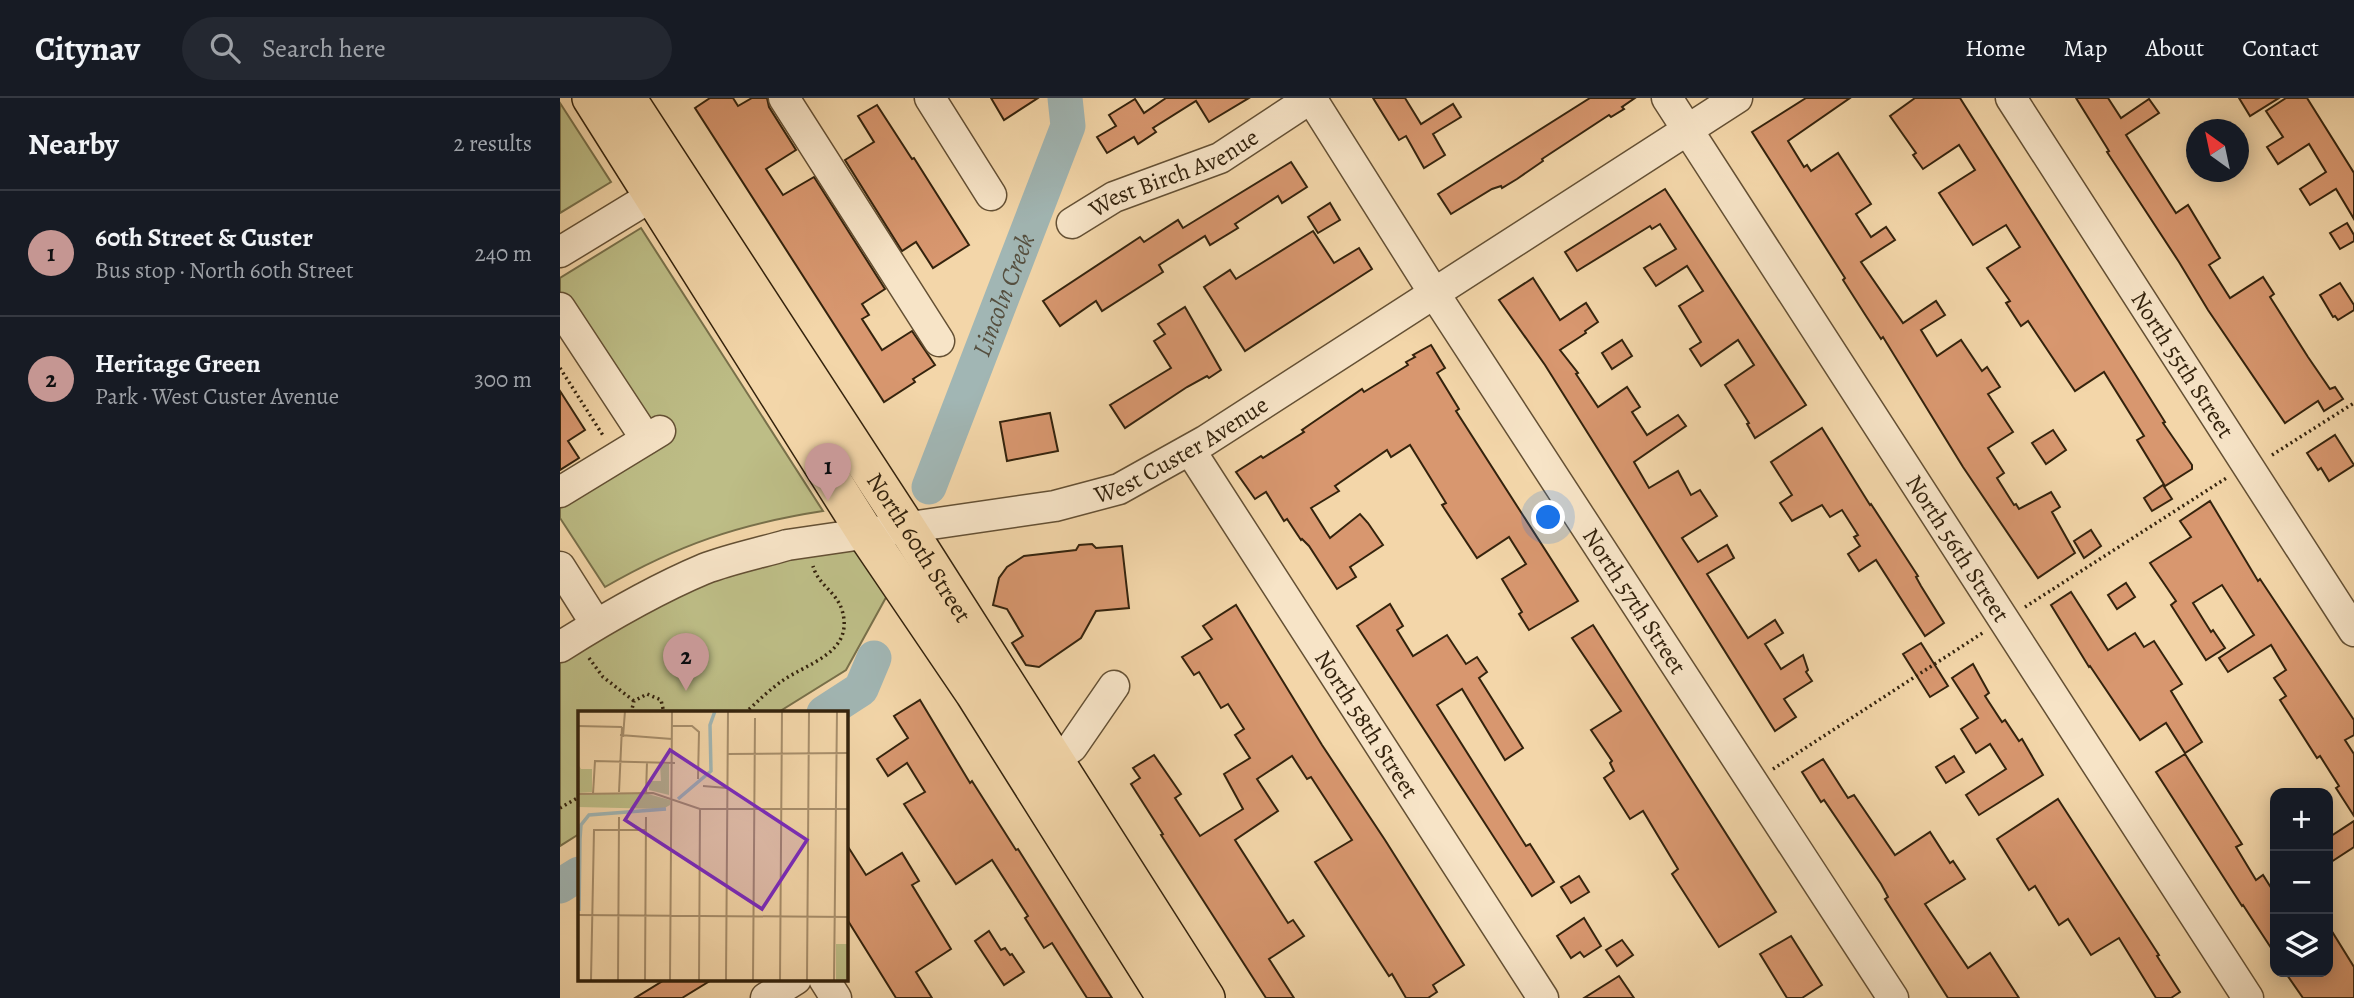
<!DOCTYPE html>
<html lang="en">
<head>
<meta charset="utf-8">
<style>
  :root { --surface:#171b24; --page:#242831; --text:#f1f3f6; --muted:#9ea1a6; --line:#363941; --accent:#c59692 }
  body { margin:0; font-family:Alegreya,serif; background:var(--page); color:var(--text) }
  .controls { position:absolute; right:21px; bottom:21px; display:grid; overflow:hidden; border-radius:14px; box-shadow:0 4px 18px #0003 }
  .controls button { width:63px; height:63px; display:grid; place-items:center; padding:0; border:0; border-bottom:2px solid var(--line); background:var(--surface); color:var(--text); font:35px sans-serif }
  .compass { position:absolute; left:1626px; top:21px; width:63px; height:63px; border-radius:50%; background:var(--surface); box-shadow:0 4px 18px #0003; rotate:327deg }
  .you { position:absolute; left:989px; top:420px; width:24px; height:24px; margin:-18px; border:5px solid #fff; border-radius:50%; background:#1a73e8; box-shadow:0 0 0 10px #1a73e833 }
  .badge { display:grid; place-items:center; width:46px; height:46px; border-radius:50%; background:var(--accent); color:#111; font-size:23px; font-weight:700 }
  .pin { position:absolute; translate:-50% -58px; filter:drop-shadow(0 2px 4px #0008) }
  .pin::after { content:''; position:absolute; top:37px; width:24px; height:21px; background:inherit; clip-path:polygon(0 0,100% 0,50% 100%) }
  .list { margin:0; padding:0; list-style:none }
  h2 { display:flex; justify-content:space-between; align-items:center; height:91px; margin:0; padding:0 28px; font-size:30px }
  h2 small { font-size:23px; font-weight:400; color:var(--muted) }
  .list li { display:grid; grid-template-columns:46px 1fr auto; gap:21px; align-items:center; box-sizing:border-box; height:126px; padding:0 28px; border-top:2px solid var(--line) }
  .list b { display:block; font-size:26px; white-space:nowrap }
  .list p { margin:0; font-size:23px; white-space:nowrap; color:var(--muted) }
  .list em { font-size:23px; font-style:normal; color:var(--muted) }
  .icon { flex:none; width:38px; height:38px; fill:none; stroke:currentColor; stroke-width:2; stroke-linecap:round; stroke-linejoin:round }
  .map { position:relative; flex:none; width:1794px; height:900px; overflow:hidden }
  header { display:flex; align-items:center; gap:42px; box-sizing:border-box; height:98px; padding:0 35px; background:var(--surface); border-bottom:2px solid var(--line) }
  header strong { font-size:33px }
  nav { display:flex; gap:38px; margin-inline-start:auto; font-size:24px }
  .search { width:490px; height:63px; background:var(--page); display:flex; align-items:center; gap:18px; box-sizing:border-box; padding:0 24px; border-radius:38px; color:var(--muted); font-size:26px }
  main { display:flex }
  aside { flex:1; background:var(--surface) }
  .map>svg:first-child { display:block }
  .green { fill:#bdbd86; stroke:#78704a; stroke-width:2 }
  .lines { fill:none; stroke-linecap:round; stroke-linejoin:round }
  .river { stroke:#a1b6b4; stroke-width:35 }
  .building { fill:#d8976f; stroke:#34230d; stroke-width:2 }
  .minor-casing { stroke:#645034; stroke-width:33 }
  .major-casing { stroke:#34230d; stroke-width:40 }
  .path { stroke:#34230d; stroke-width:3.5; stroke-dasharray:2 3.5; stroke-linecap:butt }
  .minor { stroke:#f7e4c7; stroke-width:30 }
  .major { stroke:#f3d6a9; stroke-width:37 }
  .labels { text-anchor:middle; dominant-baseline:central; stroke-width:5; stroke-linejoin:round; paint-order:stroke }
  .street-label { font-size:24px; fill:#34230d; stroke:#f7e4c7 }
  .water-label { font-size:26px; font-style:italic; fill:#554f3f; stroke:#f7e4c7 }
  .inset-river { fill:none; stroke:#a1b6b4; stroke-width:3.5 }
  .inset-road { fill:none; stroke:#a78e6b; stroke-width:2 }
  .view { fill:#7b2cbf; fill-opacity:0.15; stroke:#7b2cbf; stroke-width:3.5 }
  .inset-edge { fill:none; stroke:#34230d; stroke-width:3.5 }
</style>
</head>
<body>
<header>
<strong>Citynav</strong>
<div class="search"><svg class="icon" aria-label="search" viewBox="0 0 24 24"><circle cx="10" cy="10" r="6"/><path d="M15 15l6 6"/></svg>Search here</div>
<nav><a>Home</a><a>Map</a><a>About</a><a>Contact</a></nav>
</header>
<main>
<aside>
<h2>Nearby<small>2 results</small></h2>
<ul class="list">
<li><span class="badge">1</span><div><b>60th Street &amp; Custer</b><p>Bus stop · North 60th Street</p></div><em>240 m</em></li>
<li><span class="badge">2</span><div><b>Heritage Green</b><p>Park · West Custer Avenue</p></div><em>300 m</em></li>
</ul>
</aside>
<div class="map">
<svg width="1794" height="900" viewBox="0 0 1794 900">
  <rect width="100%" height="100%" fill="#f3d6a9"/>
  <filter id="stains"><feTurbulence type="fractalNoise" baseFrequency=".00286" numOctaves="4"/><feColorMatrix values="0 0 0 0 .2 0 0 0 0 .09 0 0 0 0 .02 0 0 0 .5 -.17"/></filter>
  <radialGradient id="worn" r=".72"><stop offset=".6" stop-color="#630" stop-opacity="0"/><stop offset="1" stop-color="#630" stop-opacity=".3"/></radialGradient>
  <g class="green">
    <polygon points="0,5 51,84 0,115"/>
    <path d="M 81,130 L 263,413 C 179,426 118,447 45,489 L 0,420 L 0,403 L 95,321 L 86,321 L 0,196 L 0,180 Z"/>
    <polygon points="300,449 329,494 286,572 217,615 19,615 19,736 0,748 0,560 154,478 233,456"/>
  </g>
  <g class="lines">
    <g class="river">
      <path id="s1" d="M 369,389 L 508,28 L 505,0"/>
      <polyline points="264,615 301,591 314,560"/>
      <polyline points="0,788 19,776"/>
    </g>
  </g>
  <g class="building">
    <polygon points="150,0 173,0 178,8 192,0 207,0 209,9 236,52 206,71 223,97 254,79 325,191 302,206 309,217 302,221 322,252 352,233 375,267 353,281 355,284 324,304 135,10"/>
    <polygon points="431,0 478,0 444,22"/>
    <polygon points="606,0 689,0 649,24 636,3 593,30 596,34 578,46 574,39 547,55 537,39 556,28 549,17 575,1 584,15"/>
    <polygon points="813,0 845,0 861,26 893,6 901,19 873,36 885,57 864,70 846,38 839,42"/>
    <polygon points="1030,0 1075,0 1062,9 1064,11 1051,19 1049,17 982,61 983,63 957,81 942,90 941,88 932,91 891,116 878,96"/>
    <polygon points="1246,0 1290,0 1228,43 1244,69 1247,67 1251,73 1278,55 1311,106 1296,116 1311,139 1326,129 1335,142 1301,164 1343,225 1376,203 1385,217 1361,232 1377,258 1401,242 1422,273 1427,269 1440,289 1428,296 1453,334 1428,350 1444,375 1437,380 1454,407 1456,406 1459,411 1491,394 1500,409 1492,414 1515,455 1478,480 1403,369 1323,239 1321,241 1306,218 1283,182 1285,180 1192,34"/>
    <polygon points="1355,0 1400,0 1573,273 1605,324 1603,325 1632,367 1632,371 1605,388 1577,342 1584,338 1544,274 1515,293 1468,223 1461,228 1446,205 1450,203 1427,170 1460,149 1446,127 1413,147 1379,95 1415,72 1399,47 1363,71 1353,57 1356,55 1330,18"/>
    <polygon points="1516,0 1548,0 1561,20 1589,1 1599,15 1566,37 1616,115 1628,107 1660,160 1649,167 1670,200 1703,179 1714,196 1710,199 1748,259 1770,291 1775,289 1783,301 1764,313 1758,303 1725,325 1648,212 1619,164 1547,54 1549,53"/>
    <polygon points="1679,0 1719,0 1690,18"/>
    <polygon points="1726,0 1747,0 1794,75 1794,121 1776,91 1750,107 1740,91 1766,74 1749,46 1718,66 1707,49 1723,39 1706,13"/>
    <polygon points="317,7 352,61 354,60 409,147 373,170 356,144 342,153 285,62 314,44 298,18"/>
    <polygon points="731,64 747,89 722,105 718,98 675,126 678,130 650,147 645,138 599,167 603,174 542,213 536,203 500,228 483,203 580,139 584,144 618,122 623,130"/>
    <polygon points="1105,91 1246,307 1195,340 1187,326 1189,325 1165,287 1194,267 1178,242 1141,268 1130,251 1141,244 1119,208 1143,193 1127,168 1096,188 1084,170 1116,151 1100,126 1092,131 1090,128 1017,173 1005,154"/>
    <polygon points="770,105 780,122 758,135 748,119"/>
    <polygon points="1787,125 1794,137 1794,143 1780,151 1770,135"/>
    <polygon points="753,133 774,165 799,150 812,171 685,253 644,189 670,172 676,181"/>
    <polygon points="973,180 1000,222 1026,205 1038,224 1025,233 1026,235 1000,252 1018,275 1016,276 1038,309 1067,289 1080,309 1072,314 1087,337 1118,317 1126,328 1074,364 1089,390 1118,373 1131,397 1140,392 1157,418 1122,440 1138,464 1167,447 1174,460 1147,476 1188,540 1215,522 1223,535 1205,546 1221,571 1243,557 1248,572 1246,574 1252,583 1224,601 1236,619 1215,633 985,267 939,202"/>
    <polygon points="1780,185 1794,207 1794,212 1778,222 1775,218 1773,219 1760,197"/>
    <polygon points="625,209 661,272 649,280 647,278 627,289 565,330 550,307 611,270 594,243 605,236 598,226"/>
    <polygon points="1062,242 1072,258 1052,271 1042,255"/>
    <polygon points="871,247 885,270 877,275 899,311 896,313 1018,503 969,532 959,516 962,514 942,481 966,466 949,439 917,460 882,407 886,405 850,347 831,359 827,352 775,388 779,393 751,410 770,440 800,416 808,425 823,447 790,469 796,479 777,491 749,448 742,441 741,442 727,421 724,423 706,394 695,401 676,374 701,358 703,360 744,334 742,332 752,325 802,291 804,294 848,267 846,264 855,259 853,257"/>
    <polygon points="0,293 25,332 8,343 19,360 0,372"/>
    <polygon points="490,315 498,353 447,363 440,324"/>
    <polygon points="1262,330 1310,407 1311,406 1358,478 1356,479 1361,488 1384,525 1365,538 1316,462 1299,473 1288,456 1300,448 1294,439 1298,437 1282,412 1270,419 1262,407 1232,423 1220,405 1232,397 1211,364"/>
    <polygon points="1493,332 1506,352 1486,366 1472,345"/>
    <polygon points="1775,337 1794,367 1769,383 1761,370 1758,372 1747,355"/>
    <polygon points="1603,387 1612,401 1592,413 1584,400"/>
    <polygon points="1650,403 1698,483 1700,481 1794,622 1794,637 1785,642 1794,656 1794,718 1776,690 1779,688 1760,658 1757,660 1720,602 1726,598 1714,580 1726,572 1711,547 1668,574 1659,560 1694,537 1662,487 1633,505 1651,534 1653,532 1665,550 1646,562 1611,507 1616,503 1590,465 1631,439 1620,423"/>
    <polygon points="1531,432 1541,448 1524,460 1514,443"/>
    <polygon points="532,446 536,450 562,448 569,510 536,513 521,540 479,569 466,567 452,545 463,538 447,511 433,507 439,480 447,469 464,458 516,452 519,447"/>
    <polygon points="1566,485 1575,499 1557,511 1548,497"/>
    <polygon points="1511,494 1548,552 1575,535 1584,549 1594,543 1622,586 1611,593 1642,644 1625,655 1606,625 1580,642 1530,568 1529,569 1491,507"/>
    <polygon points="830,506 843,528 837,532 853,558 887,537 906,566 917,559 927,574 919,580 963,650 945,662 902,591 877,607 966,748 970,746 994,784 972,798 797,528"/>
    <polygon points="676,507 762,647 825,742 904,867 873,887 877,894 868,900 846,900 832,876 829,878 755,764 792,742 751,679 747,681 732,658 697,681 718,713 675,742 728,825 733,822 744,838 709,861 734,900 706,900 601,737 603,736 571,686 580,680 573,670 594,657 621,696 615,700 640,738 683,711 664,676 690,660 675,637 684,631 668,606 661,610 639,574 634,577 622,559 652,541 643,528"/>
    <polygon points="1033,527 1216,814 1159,849 1112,776 1118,771 1083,713 1070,721 1044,680 1054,673 1050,665 1052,663 1031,632 1061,613 1012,540"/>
    <polygon points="1361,545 1388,588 1370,599 1343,556"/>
    <polygon points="1413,566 1429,595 1425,598 1442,624 1445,622 1459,643 1462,641 1483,677 1419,717 1406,697 1446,671 1430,646 1416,655 1401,631 1418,620 1392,580"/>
    <polygon points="360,602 410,685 412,683 456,752 458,751 552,900 527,900 492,845 484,850 465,820 468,818 432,762 396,786 344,706 365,694 347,665 328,678 317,661 348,640 334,618"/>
    <polygon points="1625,656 1682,746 1676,749 1696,782 1703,777 1715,796 1715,856 1683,807 1682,808 1596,674"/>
    <polygon points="1394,658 1404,674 1386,685 1376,669"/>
    <polygon points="1263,661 1288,700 1294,697 1335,757 1370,734 1390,765 1393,763 1405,781 1365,806 1408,870 1430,855 1459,900 1388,900 1325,801 1328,799 1321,786 1264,702 1261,704 1242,674"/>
    <polygon points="1498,701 1599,857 1597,858 1620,894 1611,900 1596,900 1559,840 1531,857 1508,821 1499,827 1475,788 1469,792 1437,741"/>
    <polygon points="1794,723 1794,749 1768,766 1768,740"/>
    <polygon points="285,744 306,777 342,755 359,783 352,787 391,851 356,874 372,900 336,900 285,818"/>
    <polygon points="1019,778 1029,794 1011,805 1001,789"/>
    <polygon points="1024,820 1041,848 1024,859 1020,854 1011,860 997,838"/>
    <polygon points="1768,827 1794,869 1794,900 1743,900 1725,874 1768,874"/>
    <polygon points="429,833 441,852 445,850 450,857 452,856 464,874 444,887 415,843"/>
    <polygon points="1231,838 1262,887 1242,900 1227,900 1200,856"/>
    <polygon points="1062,842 1073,857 1057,868 1046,852"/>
    <polygon points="1059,878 1074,900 1024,900"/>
    <polygon points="106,881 153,881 122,900 75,900"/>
  </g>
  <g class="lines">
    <defs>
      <g id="minor">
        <polyline points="224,0 379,243"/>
        <polyline points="370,0 431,97"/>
        <path id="s2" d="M 751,0 L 874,195 L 1333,900"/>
        <path id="s3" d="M 1107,0 L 1688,900"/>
        <path id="s4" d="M 1451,0 L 1794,533"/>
        <path id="s5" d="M 512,125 L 554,99 L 660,60 L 751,0"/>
        <polyline points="0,154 110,87"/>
        <polyline points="0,210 86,341"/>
        <path id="s6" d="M 630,352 L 983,900"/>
        <polyline points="0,394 100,333"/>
        <polyline points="0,469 36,526"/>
        <path id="s7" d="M 0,549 C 46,520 94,492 144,471 C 170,461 200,455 227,447 L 495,408 L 559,391 L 645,343 L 1177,0"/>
        <polyline points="495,661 512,649 554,588"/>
        <polyline points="264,881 276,900"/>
        <polyline points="206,900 236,881"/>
      </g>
      <g id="major">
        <polyline points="31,0 306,436 414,595 606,900"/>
        <path id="s8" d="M 67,0 L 347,430 L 646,900"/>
      </g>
    </defs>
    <use href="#minor" class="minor-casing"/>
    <use href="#major" class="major-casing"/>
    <g class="path">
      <polyline points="0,270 44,339"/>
      <polyline points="1712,357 1794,305"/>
      <polyline points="1465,509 1668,379"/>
      <polyline points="29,560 43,579 74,603"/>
      <polyline points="71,615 74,603 87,596 101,602 104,615"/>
      <path d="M 185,615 C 197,604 209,592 222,583 C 247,565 295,555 282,512 C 276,493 258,487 253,468"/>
      <polyline points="1213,671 1424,534"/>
      <polyline points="0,710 19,699"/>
    </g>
    <use href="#minor" class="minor"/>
    <use href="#major" class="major"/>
  </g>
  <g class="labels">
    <g class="street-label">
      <text stroke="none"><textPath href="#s5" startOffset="114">West Birch Avenue</textPath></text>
      <text stroke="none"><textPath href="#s4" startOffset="317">North 55th Street</textPath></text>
      <text stroke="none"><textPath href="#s7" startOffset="660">West Custer Avenue</textPath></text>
      <text stroke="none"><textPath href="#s8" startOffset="536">North 60th Street</textPath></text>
      <text stroke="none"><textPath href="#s3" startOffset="536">North 56th Street</textPath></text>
      <text stroke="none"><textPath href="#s2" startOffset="598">North 57th Street</textPath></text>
      <text stroke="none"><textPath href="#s6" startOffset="326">North 58th Street</textPath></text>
    </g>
    <g class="water-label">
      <text stroke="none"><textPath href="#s1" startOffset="206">Lincoln Creek</textPath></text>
    </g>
  </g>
  <g transform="translate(18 613)">
    <rect width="270" height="270" fill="#f3d6a9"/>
    <path d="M 0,53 L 3,58 L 14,58 L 14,81 L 0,82 ZM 82,53 L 91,53 L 91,84 L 71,79 L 71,70 L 83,70 ZM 0,83 L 70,83 L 92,89 L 92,94 L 85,98 L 0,96 ZM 258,233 L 269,233 L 269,269 L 258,269 Z" fill="#bdbd86"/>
    <path class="inset-river" d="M 100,88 L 133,60 L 132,14 L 137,0M 1,200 L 2,128 L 3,114 L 11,104 L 88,98"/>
    <path class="inset-road" d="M 0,15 L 44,16M 94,15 L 114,15 L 121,21 L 120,68M 42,24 L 94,28M 45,26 L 47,0M 149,43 L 270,42M 125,75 L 149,77M 41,81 L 44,16M 68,82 L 69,51M 0,83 L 75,82 L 122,98 L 270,98M 15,83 L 17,50 L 97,52M 0,204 L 270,206M 13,269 L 16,119 L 68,119M 40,269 L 41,106M 67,269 L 68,106M 92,269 L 94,0M 121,269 L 122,98M 148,269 L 150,0M 175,269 L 177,7M 202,269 L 204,0M 229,269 L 231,0M 256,269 L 259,0"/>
    <path class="view" d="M 92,39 L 229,129 L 184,198 L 47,109 Z"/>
    <rect width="270" height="270" class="inset-edge"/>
  </g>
  <rect width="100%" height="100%" filter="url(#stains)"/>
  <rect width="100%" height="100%" fill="url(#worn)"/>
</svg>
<div class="controls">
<button>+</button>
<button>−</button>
<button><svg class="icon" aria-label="layers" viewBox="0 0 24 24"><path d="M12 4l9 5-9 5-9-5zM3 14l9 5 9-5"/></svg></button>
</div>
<svg class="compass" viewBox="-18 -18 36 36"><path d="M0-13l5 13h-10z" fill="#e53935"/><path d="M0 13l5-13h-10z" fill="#9ea1a6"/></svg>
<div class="you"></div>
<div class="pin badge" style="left:268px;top:403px">1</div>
<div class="pin badge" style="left:126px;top:593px">2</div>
</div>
</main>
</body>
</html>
